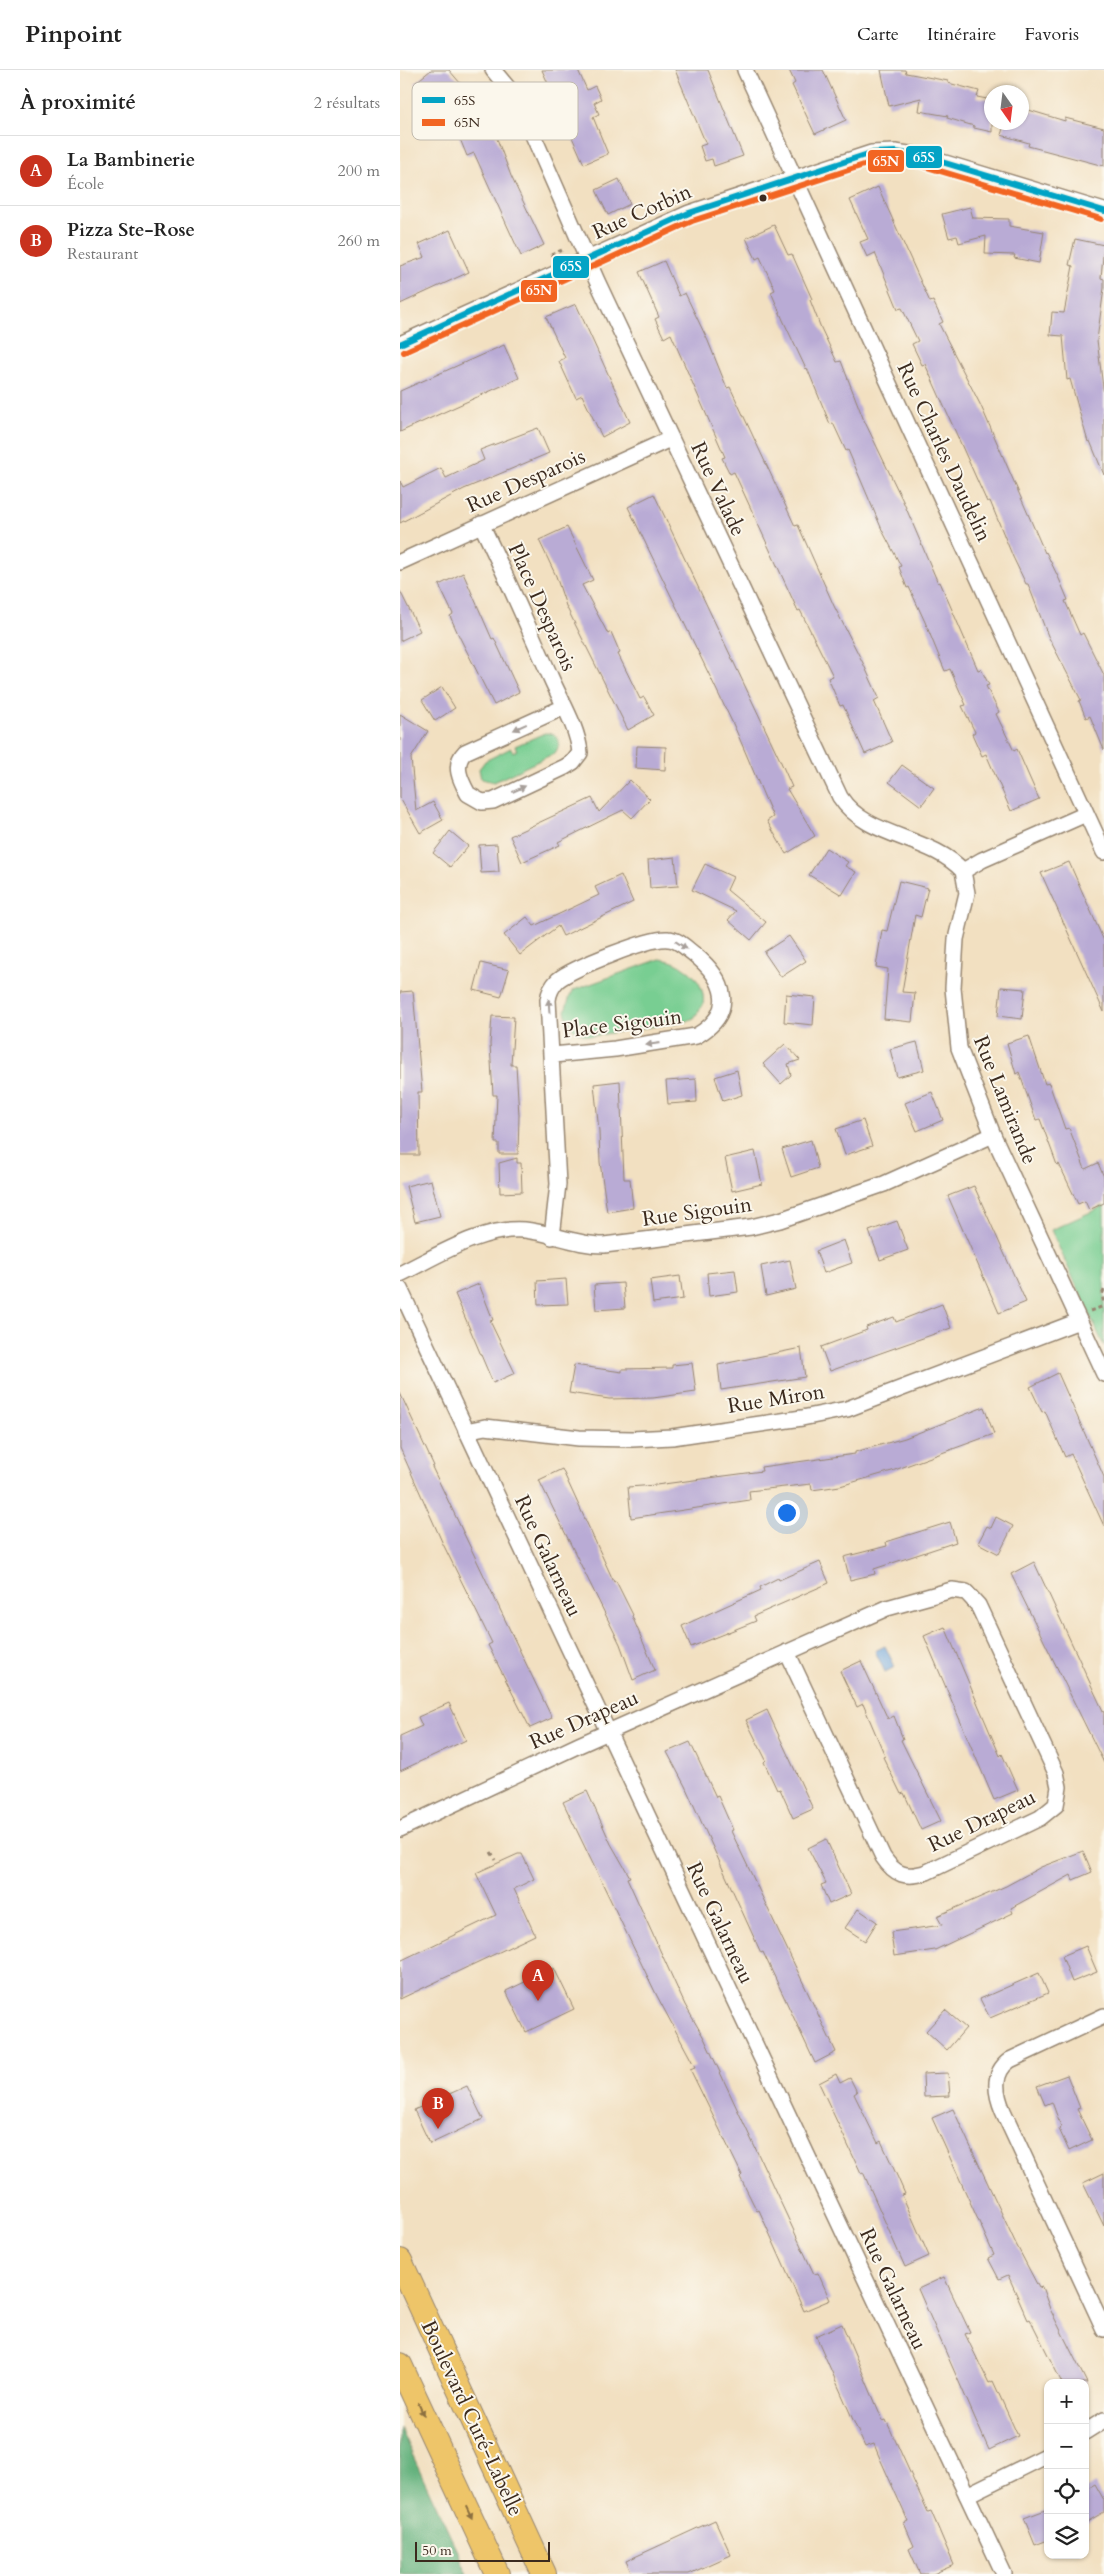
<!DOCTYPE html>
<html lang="fr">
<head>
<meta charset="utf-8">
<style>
  :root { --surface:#fff; --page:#f2f2f2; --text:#222; --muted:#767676; --line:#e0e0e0; --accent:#c8321e }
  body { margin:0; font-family:Cardo,serif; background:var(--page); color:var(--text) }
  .controls { position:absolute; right:15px; bottom:15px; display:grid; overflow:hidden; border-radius:10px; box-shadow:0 1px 4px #0004 }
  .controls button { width:45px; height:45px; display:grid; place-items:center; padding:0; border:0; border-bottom:1px solid var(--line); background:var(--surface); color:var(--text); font:25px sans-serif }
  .compass { position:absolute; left:584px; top:15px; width:45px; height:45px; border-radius:50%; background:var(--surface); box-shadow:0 1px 4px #0004; rotate:166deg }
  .scale { position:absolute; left:15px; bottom:12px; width:135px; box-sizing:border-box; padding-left:5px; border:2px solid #3b2a1e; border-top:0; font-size:14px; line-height:18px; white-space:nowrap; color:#3b2a1e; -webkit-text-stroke:4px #fbf7ec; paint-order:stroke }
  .you { position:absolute; left:386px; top:1442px; width:18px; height:18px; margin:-12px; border:4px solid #fff; border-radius:50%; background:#1a73e8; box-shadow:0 0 0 8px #1a73e833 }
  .badge { display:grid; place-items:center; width:32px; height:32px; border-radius:50%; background:var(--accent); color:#fff; font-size:16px; font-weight:700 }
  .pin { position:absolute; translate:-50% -41px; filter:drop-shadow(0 1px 2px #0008) }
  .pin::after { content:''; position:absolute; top:26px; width:18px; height:15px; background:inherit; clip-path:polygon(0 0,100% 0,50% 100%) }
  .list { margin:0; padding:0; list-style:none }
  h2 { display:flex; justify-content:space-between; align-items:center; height:65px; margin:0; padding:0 20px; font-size:21px }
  h2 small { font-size:16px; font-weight:400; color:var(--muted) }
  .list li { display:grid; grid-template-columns:32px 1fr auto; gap:15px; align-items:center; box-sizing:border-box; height:70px; padding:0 20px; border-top:1px solid var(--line) }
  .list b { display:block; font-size:19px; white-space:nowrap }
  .list p { margin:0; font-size:16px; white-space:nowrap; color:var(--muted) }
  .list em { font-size:16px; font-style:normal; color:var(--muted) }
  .icon { flex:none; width:28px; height:28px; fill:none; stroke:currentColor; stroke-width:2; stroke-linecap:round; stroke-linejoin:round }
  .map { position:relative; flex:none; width:704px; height:2504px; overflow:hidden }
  header { display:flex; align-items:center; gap:30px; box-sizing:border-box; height:70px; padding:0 25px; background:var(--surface); border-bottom:1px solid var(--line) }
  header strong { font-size:24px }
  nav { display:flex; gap:28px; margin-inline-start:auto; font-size:18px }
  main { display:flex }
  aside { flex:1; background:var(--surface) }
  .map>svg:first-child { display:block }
  .green { fill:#78ce92; stroke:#5a7c58 }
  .forest { fill:#62b17c; stroke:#4e6e4d }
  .water { fill:#6ea5dc; stroke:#54687d }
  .building { fill:#b9abd5 }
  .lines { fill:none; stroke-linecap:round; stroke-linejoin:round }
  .minor-casing { stroke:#968570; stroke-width:18 }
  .primary-casing { stroke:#968570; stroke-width:26 }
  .path { stroke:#968570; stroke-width:3; stroke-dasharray:4 4; stroke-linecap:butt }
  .minor { stroke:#fff; stroke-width:15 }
  .primary { stroke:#eec569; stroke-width:24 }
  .bus-1-casing { stroke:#fbf7ec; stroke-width:10 }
  .bus-2-casing { stroke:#fbf7ec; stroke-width:10 }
  .bus-1 { stroke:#03a3c5; stroke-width:6 }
  .bus-2 { stroke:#f26522; stroke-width:6 }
  .oneway { fill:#a79f9a }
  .oneway2 { fill:#8c7040 }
  .bus-dot { fill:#3b2a1e; stroke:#fbf7ec; stroke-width:2 }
  .labels { text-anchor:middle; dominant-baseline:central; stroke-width:4; stroke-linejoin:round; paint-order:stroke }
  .street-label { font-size:21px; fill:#3b2a1e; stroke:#fbf7ec }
  .key { fill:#fbf7ec; stroke:#c1baae; stroke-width:1 }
  .key-label { font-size:14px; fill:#3b2a1e }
  .line-badge { stroke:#fbf7ec; stroke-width:2 }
  .badge-label { font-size:14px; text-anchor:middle; font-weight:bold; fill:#fff }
</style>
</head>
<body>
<header>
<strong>Pinpoint</strong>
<nav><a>Carte</a><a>Itinéraire</a><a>Favoris</a></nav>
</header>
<main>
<aside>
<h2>À proximité<small>2 résultats</small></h2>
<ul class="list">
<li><span class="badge">A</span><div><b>La Bambinerie</b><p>École</p></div><em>200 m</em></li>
<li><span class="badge">B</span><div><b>Pizza Ste-Rose</b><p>Restaurant</p></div><em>260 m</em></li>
</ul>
</aside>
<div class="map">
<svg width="704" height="2504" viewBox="0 0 704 2504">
  <rect width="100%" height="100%" fill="#fbf7ec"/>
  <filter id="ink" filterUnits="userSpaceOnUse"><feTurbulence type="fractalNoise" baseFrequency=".02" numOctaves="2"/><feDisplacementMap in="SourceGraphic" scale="10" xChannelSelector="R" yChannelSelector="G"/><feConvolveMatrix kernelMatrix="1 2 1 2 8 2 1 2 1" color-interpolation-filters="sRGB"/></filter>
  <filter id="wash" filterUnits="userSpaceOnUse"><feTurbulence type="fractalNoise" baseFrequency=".0096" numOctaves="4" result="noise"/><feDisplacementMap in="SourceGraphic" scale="20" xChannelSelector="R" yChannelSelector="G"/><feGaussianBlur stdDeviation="1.12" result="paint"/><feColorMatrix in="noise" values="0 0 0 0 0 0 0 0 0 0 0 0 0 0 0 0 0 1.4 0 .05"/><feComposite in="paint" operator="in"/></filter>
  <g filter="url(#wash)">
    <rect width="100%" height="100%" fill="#f2e0c1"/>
    <g class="green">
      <path d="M 145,663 C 154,663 159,666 159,676 L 155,683 L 94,712 L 81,709 L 79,699 L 85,691 L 111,678 L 113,682 L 117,680 L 115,676 Z"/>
      <path d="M 260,889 C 283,891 307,911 303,935 L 294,948 L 287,951 L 192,966 C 176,965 168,956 165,941 L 170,926 L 174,920 Z"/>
      <polygon points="704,1136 704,1276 651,1160"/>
    </g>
    <polygon class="forest" points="0,2358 68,2504 0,2504"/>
    <polygon class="water" points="485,1576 495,1597 485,1602 475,1581"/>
    <g id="blocks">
      <g class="building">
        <polygon points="31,0 49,0 73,28 76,27 90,59 93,58 111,106 144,175 121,186 74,83 67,86 58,64 56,65 43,36 37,41 15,13"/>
        <polygon points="142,0 178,0 187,20 195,16 201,29 194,33 199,44 193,47 208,84 184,94"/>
        <polygon points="275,0 308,0 343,86 314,96 312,89 305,91 300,76 306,74"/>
        <polygon points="389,0 423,0 446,50 415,64 392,15 395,13"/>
        <polygon points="481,0 505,0 506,3 548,11 548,13 579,21 577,27 592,30 592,62 574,58 574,56 547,48 548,46 519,41 521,28 489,36"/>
        <polygon points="622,38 665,51 665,48 704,58 704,96 628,76 629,73 601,65 605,52 622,52"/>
        <polygon points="219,109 230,134 208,145 196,120"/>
        <polygon points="478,117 530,232 533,231 543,252 539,254 581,336 645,483 646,482 660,511 668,530 665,531 680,565 683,563 704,605 704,680 690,646 686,648 679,631 681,630 648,566 628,514 626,514 613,487 590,431 587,432 525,294 522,295 512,274 518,271 502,238 498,239 475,183 467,187 460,172 468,169 450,130"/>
        <polygon points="570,137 573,148 609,149 609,156 644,162 639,193 614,188 615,185 585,184 586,166 559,173 557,166 549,168 542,144"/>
        <polygon points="374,155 388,185 392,184 412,229 410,230 421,258 437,292 441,291 463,348 503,431 538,513 540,512 578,600 581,599 589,615 586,616 599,642 596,644 614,681 617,679 639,729 611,741 586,684 582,686 572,664 575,662 562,636 566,635 550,599 545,601 525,552 509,517 507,518 499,497 501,496 483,462 448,380 446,381 433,353 430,354 407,298 406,299 383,250 371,222 375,220 360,187 356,189 346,168"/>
        <polygon points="50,160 69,202 0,234 0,196 25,187 19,174"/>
        <polygon points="675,169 704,175 701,208 704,209 704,218 697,270 704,325 704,405 690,371 688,372 670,309 667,310 663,266 650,265 652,242 664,243 673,196 669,195"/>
        <polygon points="264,191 279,226 285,223 308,271 327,318 330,317 395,456 398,455 434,536 463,593 479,628 474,631 492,672 465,684 443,635 440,636 428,608 433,606 400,540 398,541 334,402 330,404 322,388 325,387 271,264 264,268 255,249 259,247 239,202"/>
        <polygon points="176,234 230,352 202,367 182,325 176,328 159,291 165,288 146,247"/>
        <polygon points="104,275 119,308 0,362 0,321"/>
        <polygon points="138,358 149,383 64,419 0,453 0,411 3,417 41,398 46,408 84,390 80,380"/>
        <polygon points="254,424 380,690 392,717 387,719 415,766 386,784 367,751 373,747 335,658 228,437"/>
        <polygon points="167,457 193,510 182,515 208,564 211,562 220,583 218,584 240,629 244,627 254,645 228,660 166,536 156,506 139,470"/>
        <polygon points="63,503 92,569 94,568 119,622 94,635 59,566 50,546 53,544 39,515"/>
        <polygon points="0,521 20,561 0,571"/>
        <polygon points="42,617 55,638 35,651 22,630"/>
        <polygon points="0,644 28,661 11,688 16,741 33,732 43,750 20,763 0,728"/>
        <polygon points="237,676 266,677 265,700 236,698"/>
        <polygon points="502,695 534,718 521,736 489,712"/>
        <polygon points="230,710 250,729 232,748 223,740 158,772 160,775 122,792 110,766 192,728 199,742"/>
        <polygon points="50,761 68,776 50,797 33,783"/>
        <polygon points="97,774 99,802 81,803 79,775"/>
        <polygon points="426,778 448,792 445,796 456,802 442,825 409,805"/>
        <polygon points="275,787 278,816 250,818 248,790"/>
        <polygon points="669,792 704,871 704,942 641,803"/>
        <polygon points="305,794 333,807 327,820 366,852 351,870 328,850 336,841 292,820"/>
        <polygon points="221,805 233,832 163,866 158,856 120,885 104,865 127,847 134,856 199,825 195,817"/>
        <polygon points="499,811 528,818 521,847 515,845 502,922 515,923 512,952 484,949 488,899 476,897 482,860 487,861"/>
        <polygon points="389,866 406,891 381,907 364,882"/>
        <polygon points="81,893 109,900 101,927 74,920"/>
        <polygon points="601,917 625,919 622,949 598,946"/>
        <polygon points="13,921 22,1022 18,1022 19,1085 0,1085 0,922"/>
        <polygon points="386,924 415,927 413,955 384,952"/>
        <polygon points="92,946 114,947 111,995 116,995 119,1045 118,1084 99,1084 99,1073 95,1073 97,1025 93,1025 90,974"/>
        <polygon points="629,966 645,1014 649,1013 665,1059 669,1058 685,1099 698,1093 704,1107 704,1133 689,1140 685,1131 678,1134 659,1094 657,1095 640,1049 636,1050 619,1002 616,1004 607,973"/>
        <polygon points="517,972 524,1000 497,1007 490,979"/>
        <polygon points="385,974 400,990 388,994 391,1005 381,1014 363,994"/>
        <polygon points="337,1000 342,1025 323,1031 315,1007"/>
        <polygon points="296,1009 297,1032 268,1034 266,1011"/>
        <polygon points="220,1011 224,1109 230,1109 233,1138 207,1142 200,1092 199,1061 194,1014"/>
        <polygon points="532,1022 543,1050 517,1061 505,1033"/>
        <polygon points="463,1050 472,1076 445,1085 436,1059"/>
        <polygon points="411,1070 418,1098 391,1107 382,1079"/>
        <polygon points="355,1081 362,1114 332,1121 325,1088"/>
        <polygon points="117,1088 117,1093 121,1093 122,1122 100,1123 99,1093"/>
        <polygon points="31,1110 40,1146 15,1152 6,1116"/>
        <polygon points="574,1116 626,1232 599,1243 548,1126"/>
        <polygon points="497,1151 508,1180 480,1190 469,1161"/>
        <polygon points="444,1170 452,1193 424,1203 416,1181"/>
        <polygon points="390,1190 396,1219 366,1226 361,1196"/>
        <polygon points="335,1200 338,1222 309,1226 307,1203"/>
        <polygon points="280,1206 283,1229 253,1233 250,1210"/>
        <polygon points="166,1209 168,1234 138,1235 137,1211"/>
        <polygon points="223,1213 225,1238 196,1240 194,1215"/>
        <polygon points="79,1214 93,1250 90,1251 115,1303 93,1313 55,1224"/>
        <polygon points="542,1234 551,1258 430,1301 421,1277 467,1260 466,1257 494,1247 496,1252"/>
        <polygon points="401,1278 405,1307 321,1320 318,1295"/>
        <polygon points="292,1293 296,1322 253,1328 209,1329 169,1323 174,1295 222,1302 222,1299 272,1298 272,1295"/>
        <polygon points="658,1303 704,1407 704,1456 671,1384 665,1387 645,1341 642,1342 630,1317"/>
        <polygon points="0,1323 34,1396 32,1397 152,1648 130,1658 88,1575 92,1573 43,1474 0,1378"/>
        <polygon points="584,1337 594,1364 492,1401 440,1416 412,1420 411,1414 349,1421 350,1430 231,1448 228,1417 256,1415 362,1401 361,1397 455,1384 455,1382 505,1368"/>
        <polygon points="162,1399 214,1512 216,1511 233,1545 232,1546 255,1600 233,1610 220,1574 139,1410"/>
        <polygon points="596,1447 613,1456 599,1484 578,1473 587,1456 591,1458"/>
        <polygon points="550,1452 556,1472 474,1499 475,1504 450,1510 444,1487 487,1476 486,1472"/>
        <polygon points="420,1492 429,1513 354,1546 356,1551 291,1577 282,1556 361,1520 360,1517 378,1508 379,1510"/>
        <polygon points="634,1492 704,1643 704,1693 611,1504"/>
        <polygon points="545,1557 600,1686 602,1684 618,1720 594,1730 524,1566"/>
        <polygon points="461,1591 488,1649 494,1646 503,1669 501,1670 541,1751 521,1760 504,1723 501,1724 483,1687 485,1686 463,1634 457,1637 440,1601"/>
        <polygon points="49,1633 66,1670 0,1701 0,1666 22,1656 18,1647"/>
        <polygon points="367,1640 413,1739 393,1748 380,1719 377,1720 364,1692 366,1690 346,1650"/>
        <polygon points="290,1672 316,1727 318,1726 333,1760 331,1761 436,1982 415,1993 363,1882 361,1883 285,1716 267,1682"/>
        <polygon points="187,1721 211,1774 230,1807 227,1808 285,1935 304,1968 414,2204 418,2203 430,2230 404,2241 359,2140 357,2141 340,2107 342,2105 290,1999 295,1997 257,1926 163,1732"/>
        <polygon points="426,1769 451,1824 429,1834 421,1815 426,1813 408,1778"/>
        <polygon points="683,1781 692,1802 673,1810 671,1805 611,1838 613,1843 535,1880 494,1886 491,1862 542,1855 537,1846 606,1816 641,1797"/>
        <polygon points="118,1784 122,1784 134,1809 114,1819 135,1865 0,1929 0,1891 96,1845 76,1803"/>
        <polygon points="458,1839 477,1852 465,1871 445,1858"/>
        <polygon points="686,1876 697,1902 672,1912 662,1886"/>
        <polygon points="154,1898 174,1939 126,1962 106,1921"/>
        <polygon points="639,1903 648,1923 590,1948 580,1929"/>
        <polygon points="545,1940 566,1958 547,1980 526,1961"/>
        <polygon points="548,2003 550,2026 524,2027 523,2004"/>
        <polygon points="436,2004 440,2013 450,2008 457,2022 454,2024 478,2073 481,2071 498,2108 505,2124 502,2125 529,2186 505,2197 463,2102 461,2103 419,2013"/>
        <polygon points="667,2005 680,2038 677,2039 692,2070 669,2081 659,2059 661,2057 652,2032 645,2035 637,2016"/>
        <polygon points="67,2016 83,2049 30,2074 14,2040"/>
        <polygon points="553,2039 616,2174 639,2218 642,2217 650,2239 687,2313 662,2313 630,2249 628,2250 608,2205 599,2209 588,2188 594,2185 532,2048"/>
        <polygon points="704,2103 704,2156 683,2113"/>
        <polygon points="544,2207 570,2262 565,2264 589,2313 593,2311 618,2366 589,2380 518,2219"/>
        <polygon points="442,2254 483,2351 486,2350 528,2442 531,2441 554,2495 533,2504 520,2504 509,2479 514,2476 504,2453 508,2451 478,2384 474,2374 465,2377 416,2266"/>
        <polygon points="695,2414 704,2430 704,2442 685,2453 685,2420"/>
        <polygon points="648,2439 648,2470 635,2475 624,2448"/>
        <polygon points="315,2450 331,2485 289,2504 232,2504 226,2491"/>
      </g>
    </g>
  </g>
  <g filter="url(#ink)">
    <use href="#blocks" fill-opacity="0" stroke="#968570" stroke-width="1"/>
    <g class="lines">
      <defs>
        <g id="minor">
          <path d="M 93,0 L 108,18 L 122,40 L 197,211 L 440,727 C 467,769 530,765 563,801 L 567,823 L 556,869 L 553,918 L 559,978 L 593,1065 L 704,1304"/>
          <polyline points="345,0 704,782"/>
          <polyline points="0,274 289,143 471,83 495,82 522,86 704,141"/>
          <path d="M 81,454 C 106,505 128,557 151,608 C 161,631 178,658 180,683 L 173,692 L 165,697 L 93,731 L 82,732 L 68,724 C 61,711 52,695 65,682 L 164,637"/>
          <polyline points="0,492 270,369"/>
          <polyline points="563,801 582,790 686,744"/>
          <path d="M 152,1167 L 158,1114 L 148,930 C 149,922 152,916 158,910 C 173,898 250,867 268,869 C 278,869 287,879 294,884 C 325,909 338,942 296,966 L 215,979 L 153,985"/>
          <path d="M 0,1204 C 37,1186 83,1156 125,1160 C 152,1163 176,1175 204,1175 L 351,1157 L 380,1150 L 484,1114 L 593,1065"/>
          <polyline points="0,1219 604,2504"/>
          <polyline points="66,1361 85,1357 179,1368 232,1369 272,1367 402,1348 447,1339 679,1251"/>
          <path d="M 0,1759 L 179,1675 L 487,1538 L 552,1520 L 566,1522 L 578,1535 L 656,1703 L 659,1717 L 656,1735 L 640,1748 L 527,1802 C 506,1809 495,1805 483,1787 L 387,1582"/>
          <path d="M 704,1946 L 610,1990 C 592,2003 595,2022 603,2041 L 704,2259"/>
          <polyline points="685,2362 704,2350"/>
          <polyline points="567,2425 648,2385"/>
        </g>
        <g id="primary">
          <polyline points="0,2191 144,2504"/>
          <polyline points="0,2295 97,2504"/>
        </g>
      </defs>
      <use href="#minor" class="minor-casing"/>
      <use href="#primary" class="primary-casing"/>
      <g class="path">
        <polyline points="203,160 212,156"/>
        <polyline points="151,185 162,180"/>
        <polyline points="704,1220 702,1225 704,1234"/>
        <polyline points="690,1241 704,1236"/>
        <polyline points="91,1782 96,1790"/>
      </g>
      <use href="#minor" class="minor"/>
      <use href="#primary" class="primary"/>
      <defs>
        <polyline id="bus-1" points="0,274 289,143 471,83 495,82 522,86 704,141"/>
        <polyline id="bus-2" points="4,282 292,151 473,92 495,91 520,95 701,149"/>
      </defs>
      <use href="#bus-1" class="bus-1-casing"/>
      <use href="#bus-2" class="bus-2-casing"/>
      <use href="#bus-1" class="bus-1"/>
      <use href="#bus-2" class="bus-2"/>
    </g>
    <defs><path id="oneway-solid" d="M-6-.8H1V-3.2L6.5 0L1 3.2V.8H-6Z" transform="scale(1.25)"/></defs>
    <g class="oneway">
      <use href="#oneway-solid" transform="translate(120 657) rotate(155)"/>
      <use href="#oneway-solid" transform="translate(119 719) rotate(-25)"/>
      <use href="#oneway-solid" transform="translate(281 875) rotate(34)"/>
      <use href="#oneway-solid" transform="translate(149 936) rotate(-94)"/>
      <use href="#oneway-solid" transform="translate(253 974) rotate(172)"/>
    </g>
    <g class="oneway2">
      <use href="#oneway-solid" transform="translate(21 2339) rotate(65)"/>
      <use href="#oneway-solid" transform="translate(69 2442) rotate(65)"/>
    </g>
  </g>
  <circle class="bus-dot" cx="363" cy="128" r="4.5"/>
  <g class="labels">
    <g class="street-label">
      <text transform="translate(242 142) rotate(-24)">Rue Corbin</text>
      <text transform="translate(544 382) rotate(65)">Rue Charles Daudelin</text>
      <text transform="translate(126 411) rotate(-24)">Rue Desparois</text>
      <text transform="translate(318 419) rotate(65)">Rue Valade</text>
      <text transform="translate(142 537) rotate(66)">Place Desparois</text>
      <text transform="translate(222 954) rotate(-7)">Place Sigouin</text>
      <text transform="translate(605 1030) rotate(68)">Rue Lamirande</text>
      <text transform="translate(297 1142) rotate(-8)">Rue Sigouin</text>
      <text transform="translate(376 1329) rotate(-9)">Rue Miron</text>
      <text transform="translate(148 1486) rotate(65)">Rue Galarneau</text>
      <text transform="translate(184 1650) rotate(-24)">Rue Drapeau</text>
      <text transform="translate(582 1751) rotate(-26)">Rue Drapeau</text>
      <text transform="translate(320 1853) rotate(65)">Rue Galarneau</text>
      <text transform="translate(493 2219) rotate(65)">Rue Galarneau</text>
      <text transform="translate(72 2348) rotate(65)">Boulevard Curé-Labelle</text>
    </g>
  </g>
  <rect x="12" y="12" width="166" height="58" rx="8" class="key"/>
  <rect x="22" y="27" width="23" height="6" fill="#03a3c5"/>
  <rect x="22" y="49" width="23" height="7" fill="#f26522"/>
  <g class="key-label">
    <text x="54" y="35">65S</text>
    <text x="54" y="57">65N</text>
  </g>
  <g class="line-badge">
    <rect x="505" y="75" width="38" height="24" rx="5" fill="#03a3c5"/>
    <rect x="467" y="79" width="38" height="24" rx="5" fill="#f26522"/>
    <rect x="152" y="185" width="38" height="24" rx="5" fill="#03a3c5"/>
    <rect x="120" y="209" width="38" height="24" rx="5" fill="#f26522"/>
  </g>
  <g class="badge-label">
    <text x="524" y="92">65S</text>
    <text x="486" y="96">65N</text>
    <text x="171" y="201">65S</text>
    <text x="139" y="225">65N</text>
  </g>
</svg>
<div class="controls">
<button>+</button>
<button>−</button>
<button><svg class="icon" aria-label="locate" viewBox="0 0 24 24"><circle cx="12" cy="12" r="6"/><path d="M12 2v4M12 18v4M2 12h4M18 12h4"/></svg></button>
<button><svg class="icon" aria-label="layers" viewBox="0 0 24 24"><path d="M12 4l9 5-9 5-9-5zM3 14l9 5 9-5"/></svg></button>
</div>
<svg class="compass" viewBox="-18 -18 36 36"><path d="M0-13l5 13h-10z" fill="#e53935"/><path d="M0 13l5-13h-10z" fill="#767676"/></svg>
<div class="scale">50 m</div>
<div class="you"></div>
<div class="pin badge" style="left:138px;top:1931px">A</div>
<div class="pin badge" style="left:38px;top:2059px">B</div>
</div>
</main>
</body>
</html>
